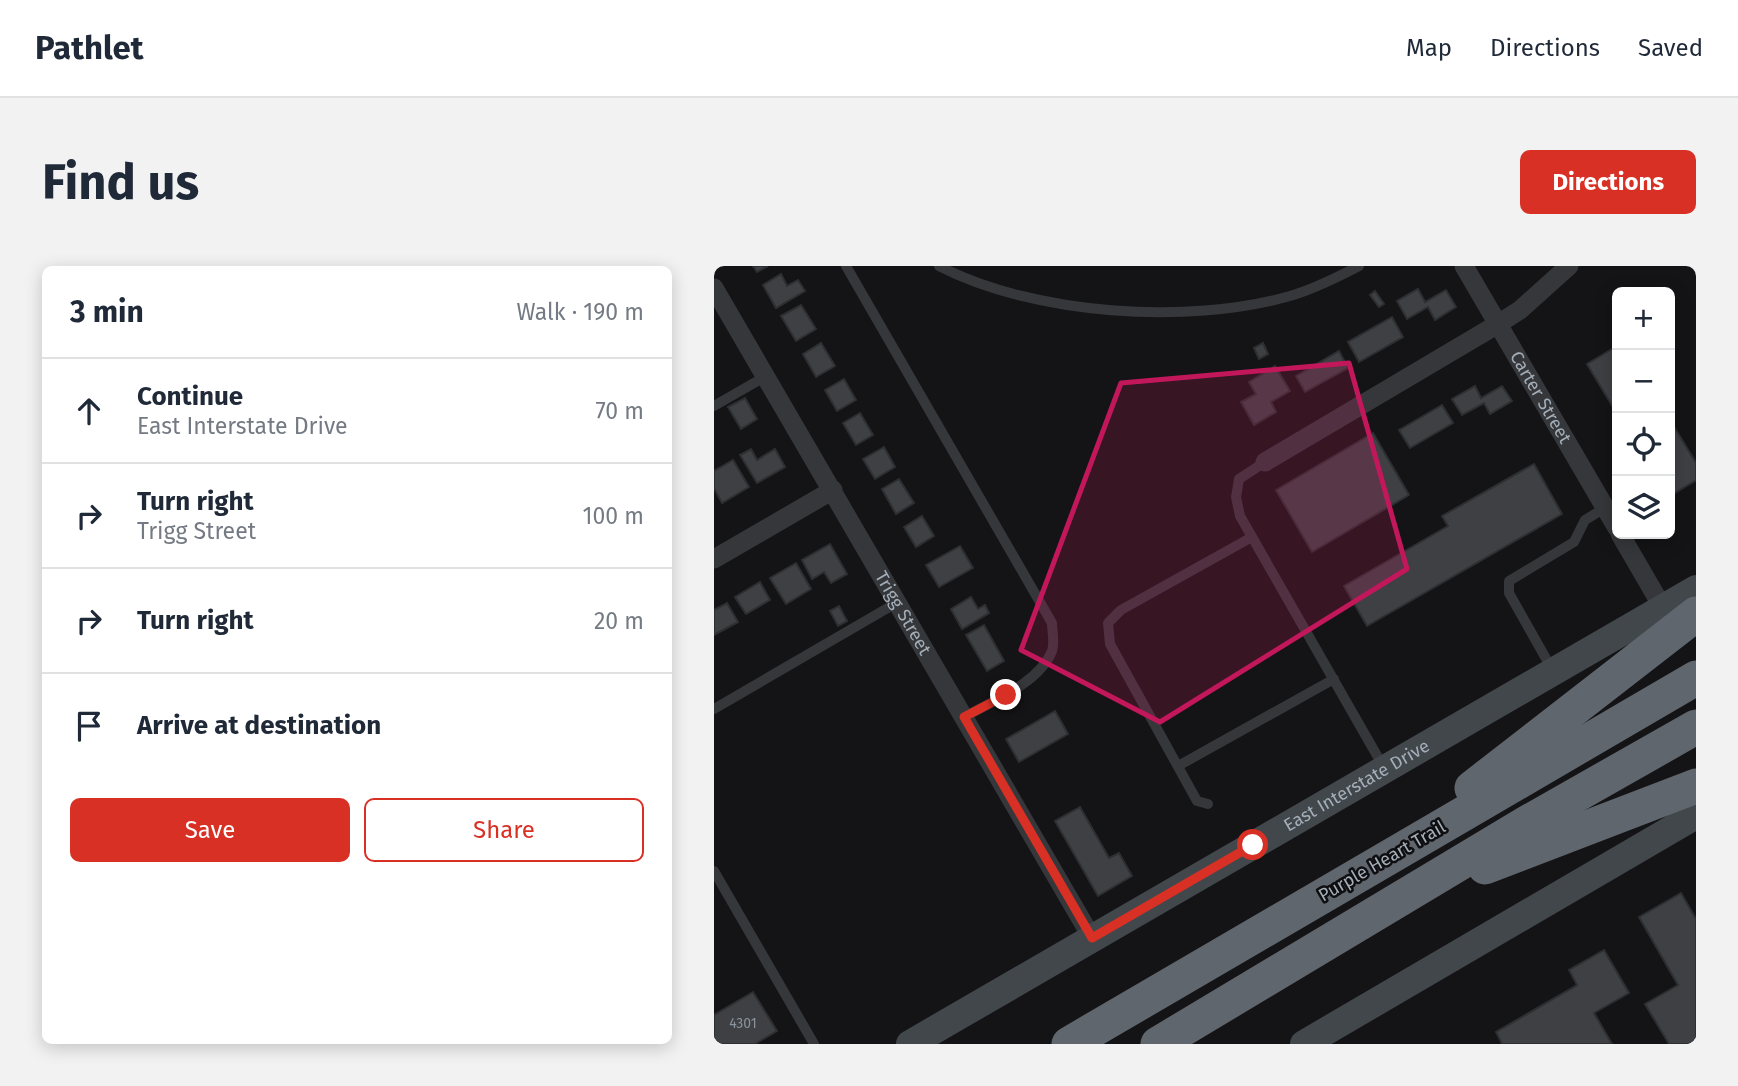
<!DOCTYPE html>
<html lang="en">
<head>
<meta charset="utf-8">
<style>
  :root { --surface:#fff; --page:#f2f2f3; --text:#1f2937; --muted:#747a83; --line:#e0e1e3; --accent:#d93025 }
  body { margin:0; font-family:"Fira Sans",sans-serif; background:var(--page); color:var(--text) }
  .controls { position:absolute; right:21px; top:21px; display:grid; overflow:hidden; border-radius:10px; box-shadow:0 4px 18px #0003 }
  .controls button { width:63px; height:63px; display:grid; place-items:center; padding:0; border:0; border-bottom:2px solid var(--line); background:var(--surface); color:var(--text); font:35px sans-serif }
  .stop { position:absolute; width:21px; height:21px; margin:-16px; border:5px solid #d93025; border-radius:50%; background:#fff }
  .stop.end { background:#d93025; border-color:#fff; box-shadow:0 2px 7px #0008 }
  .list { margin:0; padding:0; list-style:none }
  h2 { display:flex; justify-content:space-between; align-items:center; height:91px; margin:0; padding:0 28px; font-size:30px }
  h2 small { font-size:23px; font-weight:400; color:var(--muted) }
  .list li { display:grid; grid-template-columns:46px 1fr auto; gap:21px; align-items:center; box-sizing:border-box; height:105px; padding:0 28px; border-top:2px solid var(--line) }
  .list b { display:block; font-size:26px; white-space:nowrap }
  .list p { margin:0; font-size:23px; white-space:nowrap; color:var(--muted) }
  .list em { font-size:23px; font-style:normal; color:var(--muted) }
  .actions { display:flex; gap:14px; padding:21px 28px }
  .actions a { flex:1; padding:16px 0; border:2px solid var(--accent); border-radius:10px; text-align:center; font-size:24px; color:var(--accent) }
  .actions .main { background:var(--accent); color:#fff }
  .icon { flex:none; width:38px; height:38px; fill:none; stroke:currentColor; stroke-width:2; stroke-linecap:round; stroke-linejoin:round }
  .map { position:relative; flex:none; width:982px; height:778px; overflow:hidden; border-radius:10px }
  header { display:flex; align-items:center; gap:42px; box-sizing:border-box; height:98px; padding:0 35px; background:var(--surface); border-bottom:2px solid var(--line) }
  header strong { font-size:33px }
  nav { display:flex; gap:38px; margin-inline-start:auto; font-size:24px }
  .intro { display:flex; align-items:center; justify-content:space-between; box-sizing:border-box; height:168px; padding:0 42px }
  h1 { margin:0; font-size:49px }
  .button { padding:18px 32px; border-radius:10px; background:var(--accent); color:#fff; font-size:24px; font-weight:700 }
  main { display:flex; gap:42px; padding:0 42px }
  aside { flex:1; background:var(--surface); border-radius:10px; box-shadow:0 4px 18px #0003 }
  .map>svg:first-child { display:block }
  .building { fill:#3e4044; stroke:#2e2f32; stroke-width:2 }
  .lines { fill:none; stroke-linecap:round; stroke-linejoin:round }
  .lane { stroke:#35373b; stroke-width:10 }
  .street { stroke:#35373b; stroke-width:19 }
  .secondary { stroke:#42474c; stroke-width:28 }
  .highway { stroke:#60666d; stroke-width:35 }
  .route { stroke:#d93025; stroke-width:9 }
  .marked { fill:#c2185b; fill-opacity:0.2; stroke:#c2185b; stroke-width:5; stroke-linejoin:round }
  .labels { text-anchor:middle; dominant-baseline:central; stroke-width:5; stroke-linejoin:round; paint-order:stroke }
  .number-label { font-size:14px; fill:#8a929b }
  .street-label { font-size:18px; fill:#a4aeb8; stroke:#0f0f11 }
</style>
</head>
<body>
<header>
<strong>Pathlet</strong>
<nav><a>Map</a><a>Directions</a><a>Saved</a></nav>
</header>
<div class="intro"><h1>Find us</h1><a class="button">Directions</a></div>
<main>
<aside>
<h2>3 min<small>Walk · 190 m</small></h2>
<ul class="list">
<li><svg class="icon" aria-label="ahead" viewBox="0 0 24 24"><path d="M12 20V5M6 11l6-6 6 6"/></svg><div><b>Continue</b><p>East Interstate Drive</p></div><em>70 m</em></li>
<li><svg class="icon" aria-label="right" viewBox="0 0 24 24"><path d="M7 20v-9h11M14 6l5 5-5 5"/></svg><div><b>Turn right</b><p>Trigg Street</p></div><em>100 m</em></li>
<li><svg class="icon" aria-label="right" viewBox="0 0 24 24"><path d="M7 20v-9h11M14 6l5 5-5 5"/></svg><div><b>Turn right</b></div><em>20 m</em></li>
<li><svg class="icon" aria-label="arrive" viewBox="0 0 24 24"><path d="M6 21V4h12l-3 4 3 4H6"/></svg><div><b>Arrive at destination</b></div></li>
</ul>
<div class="actions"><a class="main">Save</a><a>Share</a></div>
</aside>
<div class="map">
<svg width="982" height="778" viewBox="0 0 982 778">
  <rect width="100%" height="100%" fill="#141416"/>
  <g class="building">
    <polygon points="39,0 54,0 43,6"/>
    <polygon points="67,8 73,20 84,14 91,25 62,42 49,19"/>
    <polygon points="704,23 711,36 732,24 742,41 721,54 714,41 693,53 683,35"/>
    <polygon points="661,25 670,38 665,41 656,29"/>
    <polygon points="87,39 102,63 82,75 67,50"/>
    <polygon points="678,51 689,71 645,96 634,76"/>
    <polygon points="107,77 121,100 102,111 89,88"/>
    <polygon points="549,77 554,88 545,93 540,82"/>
    <polygon points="903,80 903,148 873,98"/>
    <polygon points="625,85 634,102 591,126 582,110"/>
    <polygon points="561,100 576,125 557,136 562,146 540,159 527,136 542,128 535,116"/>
    <polygon points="130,113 142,134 123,145 111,124"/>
    <polygon points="761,120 767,132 788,120 798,135 776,148 770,137 748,149 738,133"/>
    <polygon points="31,132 43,153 27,163 14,141"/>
    <polygon points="728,139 739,157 696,182 685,164"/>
    <polygon points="146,147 159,169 142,179 129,157"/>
    <polygon points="956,154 982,197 982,214 956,230"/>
    <polygon points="659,167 695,229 598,286 562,224"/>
    <polygon points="170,181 181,201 161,213 149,193"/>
    <polygon points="37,183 43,194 61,183 71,201 43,217 26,189"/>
    <polygon points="19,194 35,221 8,237 0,222 0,205"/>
    <polygon points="820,198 848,248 653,360 630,320 734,260 728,250"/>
    <polygon points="185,213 200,237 182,248 168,223"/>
    <polygon points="208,250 220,270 202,281 190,261"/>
    <polygon points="116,278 133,308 117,317 110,306 98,313 88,294"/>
    <polygon points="246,280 259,302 225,321 212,299"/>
    <polygon points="82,297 97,323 72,338 56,312"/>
    <polygon points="46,316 56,334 32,348 21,331"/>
    <polygon points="257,331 264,343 271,339 275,347 248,363 237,343"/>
    <polygon points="13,337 24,356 0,369 0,344"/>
    <polygon points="125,340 133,355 124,360 116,345"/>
    <polygon points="270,359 290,395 273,405 252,369"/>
    <polygon points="341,445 354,468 305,496 292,473"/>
    <polygon points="366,541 395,592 405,587 418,610 384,630 341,555"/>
    <polygon points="967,627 982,653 982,778 955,778 931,738 964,719 925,651"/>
    <polygon points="890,684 915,727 880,747 898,778 788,778 782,766 863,719 855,704"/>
    <polygon points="39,726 63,765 41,778 0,778 0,749"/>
  </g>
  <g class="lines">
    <g class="lane">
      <path d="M 132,0 L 338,357 C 338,365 341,377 338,385 C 325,417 279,435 250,451"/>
      <path d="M 225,0 C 320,49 473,59 576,30 C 600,23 622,12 645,0"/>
      <polyline points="0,140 52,110"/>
      <polyline points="551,196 525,213 522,231 526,250 669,500"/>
      <polyline points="839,405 795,327 795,315 860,276 871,254 891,242"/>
      <polyline points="0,443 184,336"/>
      <polyline points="464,500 620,413"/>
      <polyline points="494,538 483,535 396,378 394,357 407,344 538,271"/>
      <polyline points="0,605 100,778"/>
    </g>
    <g class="street">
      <path id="s1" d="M 750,0 L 903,262"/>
      <path id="s2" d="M 0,22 L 378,672"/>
      <polyline points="551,196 784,58 806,44 855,0"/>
      <polyline points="906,268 949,342"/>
      <polyline points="0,293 119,224"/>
    </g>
    <g class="secondary">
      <path id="s3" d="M 196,778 L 982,323"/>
      <polyline points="590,778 982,549"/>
    </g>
    <g class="highway">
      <polyline points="758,522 982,348"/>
      <polyline points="771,601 982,520"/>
      <polyline points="355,778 982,412"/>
      <polyline points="444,778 811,558 982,461"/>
    </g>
  </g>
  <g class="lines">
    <polyline class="route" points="292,429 250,451 378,672 539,579"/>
  </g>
  <path class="marked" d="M 635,97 L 693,303 L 446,456 L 307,384 L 407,117 Z"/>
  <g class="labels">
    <g class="number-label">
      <text x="29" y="757">4301</text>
    </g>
    <g class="street-label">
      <text stroke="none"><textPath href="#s1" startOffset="152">Carter Street</textPath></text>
      <text stroke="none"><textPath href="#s2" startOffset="376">Trigg Street</textPath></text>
      <text stroke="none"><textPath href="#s3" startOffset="516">East Interstate Drive</textPath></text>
      <text transform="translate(668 595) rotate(-30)">Purple Heart Trail</text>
    </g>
  </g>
</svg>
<div class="controls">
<button>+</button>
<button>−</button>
<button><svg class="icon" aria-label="locate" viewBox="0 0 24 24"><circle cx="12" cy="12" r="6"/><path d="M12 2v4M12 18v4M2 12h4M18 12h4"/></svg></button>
<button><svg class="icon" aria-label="layers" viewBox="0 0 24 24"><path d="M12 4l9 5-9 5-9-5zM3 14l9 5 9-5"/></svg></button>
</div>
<div class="stop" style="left:539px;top:579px"></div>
<div class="stop end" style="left:292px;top:429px"></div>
</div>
</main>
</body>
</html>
